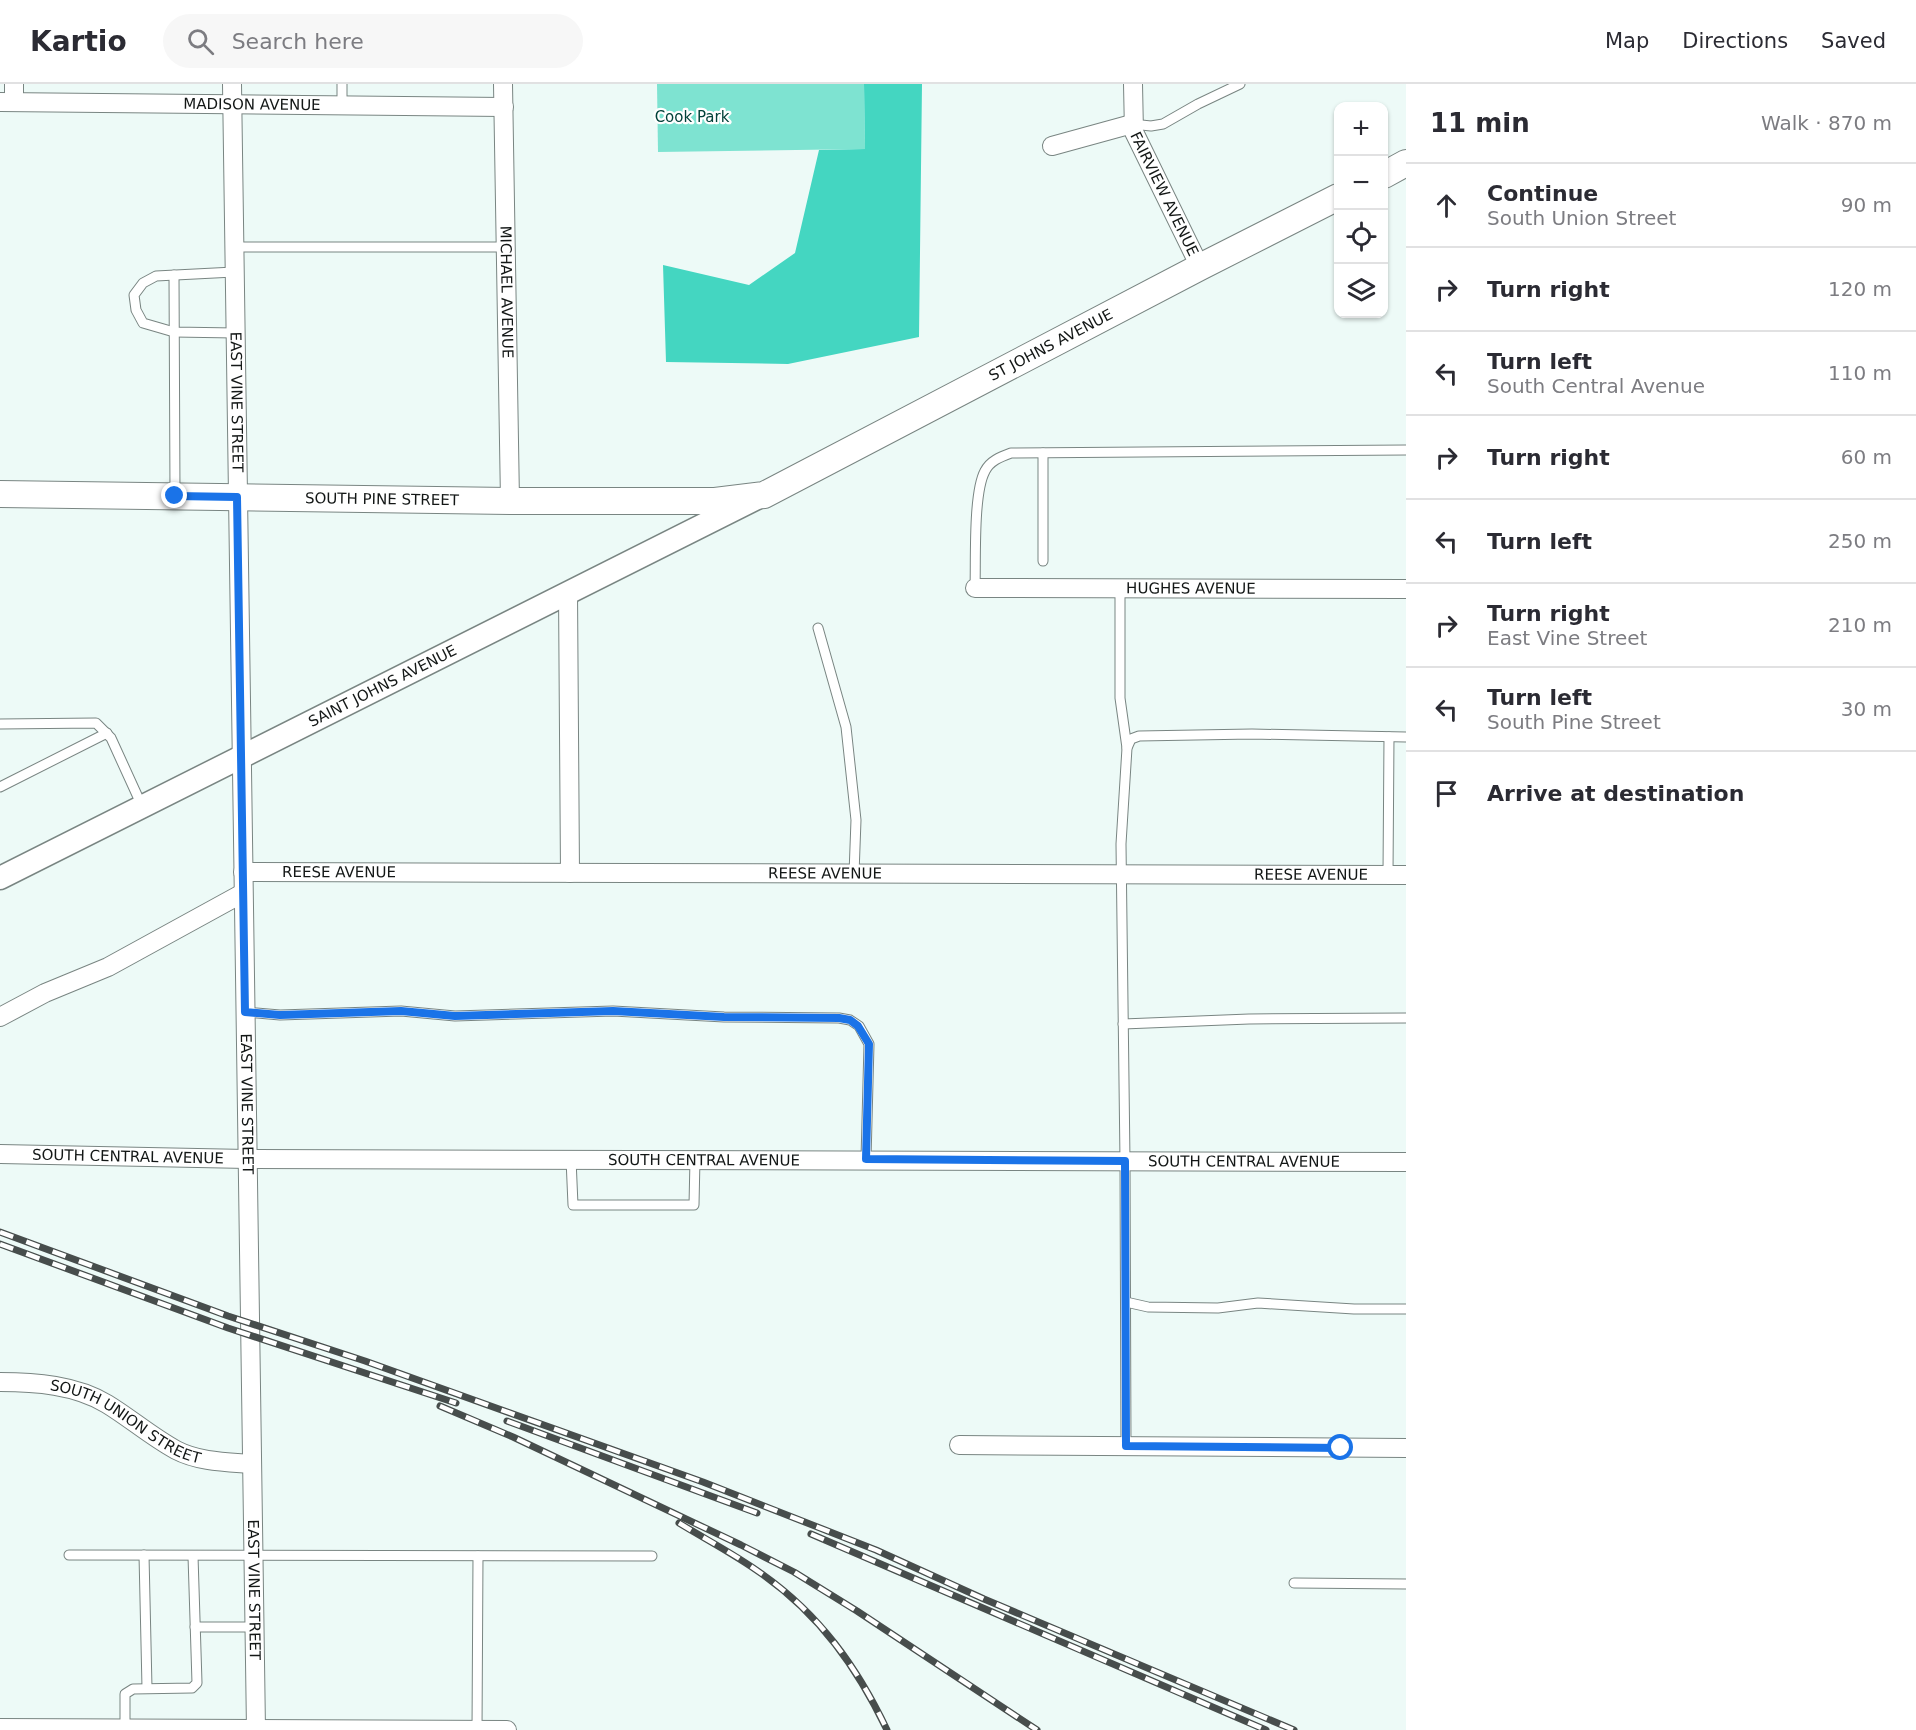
<!DOCTYPE html>
<html lang="en">
<head>
<meta charset="utf-8">
<style>
  :root { --surface:#fff; --page:#f7f7f7; --text:#2b2b33; --muted:#7c7c81; --line:#e1e1e2 }
  body { margin:0; font-family:"DejaVu Sans",sans-serif; background:var(--page); color:var(--text) }
  .controls { position:absolute; right:18px; top:18px; display:grid; overflow:hidden; border-radius:12px; box-shadow:0 2px 4px #0004 }
  .controls button { width:54px; height:54px; display:grid; place-items:center; padding:0; border:0; border-bottom:2px solid var(--line); background:var(--surface); color:var(--text); font:30px sans-serif }
  .stop { position:absolute; width:18px; height:18px; margin:-14px; border:4px solid #1a73e8; border-radius:50%; background:#fff }
  .stop.end { background:#1a73e8; border-color:#fff; box-shadow:0 2px 6px #0008 }
  .list { margin:0; padding:0; list-style:none }
  h2 { display:flex; justify-content:space-between; align-items:center; height:78px; margin:0; padding:0 24px; font-size:26px }
  h2 small { font-size:20px; font-weight:400; color:var(--muted) }
  .list li { display:grid; grid-template-columns:39px 1fr auto; gap:18px; align-items:center; box-sizing:border-box; height:84px; padding:0 24px; border-top:2px solid var(--line) }
  .list b { display:block; font-size:22px; white-space:nowrap }
  .list p { margin:0; font-size:20px; white-space:nowrap; color:var(--muted) }
  .list em { font-size:20px; font-style:normal; color:var(--muted) }
  .icon { flex:none; width:33px; height:33px; fill:none; stroke:currentColor; stroke-width:2; stroke-linecap:round; stroke-linejoin:round }
  .map { position:relative; flex:none; width:1406px; height:1646px; overflow:hidden }
  header { display:flex; align-items:center; gap:36px; box-sizing:border-box; height:84px; padding:0 30px; background:var(--surface); border-bottom:2px solid var(--line) }
  header strong { font-size:28px }
  nav { display:flex; gap:33px; margin-inline-start:auto; font-size:21px }
  .search { width:420px; height:54px; background:var(--page); display:flex; align-items:center; gap:15px; box-sizing:border-box; padding:0 21px; border-radius:33px; color:var(--muted); font-size:22px }
  main { display:flex }
  aside { flex:1; background:var(--surface) }
  .map>svg:first-child { display:block }
  .green { fill:#7ee3d1 }
  .forest { fill:#44d6c1 }
  .lines { fill:none; stroke-linecap:round; stroke-linejoin:round }
  .service-casing { stroke:#798582; stroke-width:11 }
  .minor-casing { stroke:#798582; stroke-width:20 }
  .tertiary-casing { stroke:#798582; stroke-width:25 }
  .secondary-casing { stroke:#798582; stroke-width:28 }
  .service { stroke:#fff; stroke-width:9 }
  .minor { stroke:#fff; stroke-width:18 }
  .tertiary { stroke:#fff; stroke-width:22 }
  .secondary { stroke:#fff; stroke-width:26 }
  .rail-casing { stroke:#474d4c; stroke-width:7 }
  .rail { stroke:#fff; stroke-width:4.5; stroke-dasharray:14; stroke-linecap:butt }
  .route { stroke:#1a73e8; stroke-width:8 }
  .labels { text-anchor:middle; dominant-baseline:central; stroke-width:4.5; stroke-linejoin:round; paint-order:stroke }
  .street-label { font-size:15px; fill:#131716; stroke:#fff }
  .park-label { font-size:15px; fill:#004139; stroke:#fff }
</style>
</head>
<body>
<header>
<strong>Kartio</strong>
<div class="search"><svg class="icon" aria-label="search" viewBox="0 0 24 24"><circle cx="10" cy="10" r="6"/><path d="M15 15l6 6"/></svg>Search here</div>
<nav><a>Map</a><a>Directions</a><a>Saved</a></nav>
</header>
<main>
<div class="map">
<svg width="1406" height="1646" viewBox="0 0 1406 1646">
  <rect width="100%" height="100%" fill="#edfaf7"/>
  <polygon class="green" points="657,0 864,0 865,65 658,68"/>
  <polygon class="forest" points="864,0 922,0 919,253 788,280 666,278 663,181 749,201 795,169 819,66 865,65"/>
  <g class="lines">
    <defs>
      <g id="service">
        <polyline points="342,0 342,22"/>
        <polyline points="1132,40 1151,42 1163,40 1198,20 1240,0"/>
        <polyline points="234,163 506,163"/>
        <polyline points="234,188 156,192 143,199 134,211 136,226 143,239 174,248 235,249"/>
        <polyline points="174,191 175,410"/>
        <polyline points="1043,369 1043,477"/>
        <path d="M 975,504 C 976,477 973,409 985,387 C 990,377 1000,373 1011,369 L 1406,366"/>
        <polyline points="1120,505 1120,614 1127,664"/>
        <polyline points="818,544 846,643 856,736 854,790"/>
        <polyline points="0,640 96,639 111,654 142,722"/>
        <polyline points="0,703 107,649"/>
        <polyline points="1388,791 1389,653"/>
        <polyline points="245,928 280,931 401,927 455,932 613,927 724,933 839,934 850,936 859,942 869,960 866,1075"/>
        <polyline points="1123,940 1249,935 1406,934"/>
        <polyline points="571,1075 573,1121 694,1121 695,1075"/>
        <polyline points="1126,1218 1148,1223 1218,1224 1258,1219 1354,1225 1406,1225"/>
        <polyline points="1126,1362 1125,1077 1121,760 1127,664 1131,655 1139,652 1252,650 1406,653"/>
        <polyline points="69,1471 652,1472"/>
        <polyline points="144,1471 147,1604"/>
        <polyline points="1294,1499 1406,1500"/>
        <polyline points="195,1543 254,1543"/>
        <polyline points="125,1644 125,1610 133,1605 192,1604 197,1599 193,1472"/>
        <polyline points="477,1646 478,1472"/>
      </g>
      <g id="minor">
        <polyline points="14,0 14,18"/>
        <path id="s1" d="M 232,0 L 256,1646"/>
        <path id="s2" d="M 503,0 L 510,417"/>
        <path id="s3" d="M 1133,0 L 1134,48 L 1200,183"/>
        <path id="s4" d="M 0,18 L 504,23"/>
        <polyline points="1052,62 1132,40"/>
        <path id="s5" d="M 975,504 L 1406,505"/>
        <polyline points="568,508 570,789"/>
        <path id="s6" d="M 243,788 L 1406,791"/>
        <polyline points="0,933 45,909 108,883 243,809"/>
        <path id="s7" d="M 0,1070 L 247,1075 L 1406,1078"/>
        <path id="s8" d="M 0,1298 C 35,1298 76,1301 107,1320 C 130,1334 152,1353 176,1366 C 199,1378 226,1378 252,1380"/>
        <polyline points="959,1361 1406,1364"/>
        <polyline points="0,1644 507,1646"/>
      </g>
      <g id="tertiary">
        <path id="s9" d="M 0,794 L 757,414"/>
      </g>
      <g id="secondary">
        <polyline points="1384,91 1406,79"/>
        <path id="s10" d="M 0,410 L 510,417 L 715,417 L 764,411 L 1200,183 L 1338,113"/>
      </g>
    </defs>
    <use href="#service" class="service-casing"/>
    <use href="#minor" class="minor-casing"/>
    <use href="#tertiary" class="tertiary-casing"/>
    <use href="#secondary" class="secondary-casing"/>
    <use href="#service" class="service"/>
    <use href="#minor" class="minor"/>
    <use href="#tertiary" class="tertiary"/>
    <use href="#secondary" class="secondary"/>
    <defs>
      <g id="rail">
        <polyline points="0,1148 228,1232 365,1277 703,1398 876,1466 984,1515 1294,1646"/>
        <polyline points="0,1160 228,1244 456,1319"/>
        <polyline points="440,1322 513,1353 741,1461 794,1488 857,1527 1037,1646"/>
        <polyline points="507,1337 757,1429"/>
        <path d="M 679,1439 C 707,1456 736,1471 762,1490 C 820,1531 857,1583 887,1646"/>
        <polyline points="811,1450 1266,1646"/>
      </g>
    </defs>
    <use href="#rail" class="rail-casing"/>
    <use href="#rail" class="rail"/>
  </g>
  <g class="lines">
    <polyline class="route" points="175,412 237,413 245,928 280,931 401,927 455,932 613,927 724,933 839,934 850,936 858,942 869,960 866,1075 1125,1077 1126,1362 1341,1364"/>
  </g>
  <g class="labels">
    <g class="street-label">
      <text stroke="none"><textPath href="#s4" startOffset="252">MADISON AVENUE</textPath></text>
      <text stroke="none"><textPath href="#s3" startOffset="117">FAIRVIEW AVENUE</textPath></text>
      <text stroke="none"><textPath href="#s2" startOffset="208">MICHAEL AVENUE</textPath></text>
      <text stroke="none"><textPath href="#s10" startOffset="1088">ST JOHNS AVENUE</textPath></text>
      <text stroke="none"><textPath href="#s1" startOffset="318">EAST VINE STREET</textPath></text>
      <text stroke="none"><textPath href="#s10" startOffset="382">SOUTH PINE STREET</textPath></text>
      <text stroke="none"><textPath href="#s5" startOffset="216">HUGHES AVENUE</textPath></text>
      <text stroke="none"><textPath href="#s9" startOffset="428">SAINT JOHNS AVENUE</textPath></text>
      <text stroke="none"><textPath href="#s6" startOffset="96">REESE AVENUE</textPath></text>
      <text stroke="none"><textPath href="#s6" startOffset="582">REESE AVENUE</textPath></text>
      <text stroke="none"><textPath href="#s6" startOffset="1068">REESE AVENUE</textPath></text>
      <text stroke="none"><textPath href="#s1" startOffset="1020">EAST VINE STREET</textPath></text>
      <text stroke="none"><textPath href="#s7" startOffset="128">SOUTH CENTRAL AVENUE</textPath></text>
      <text stroke="none"><textPath href="#s7" startOffset="704">SOUTH CENTRAL AVENUE</textPath></text>
      <text stroke="none"><textPath href="#s7" startOffset="1244">SOUTH CENTRAL AVENUE</textPath></text>
      <text stroke="none"><textPath href="#s8" startOffset="135">SOUTH UNION STREET</textPath></text>
      <text stroke="none"><textPath href="#s1" startOffset="1506">EAST VINE STREET</textPath></text>
    </g>
    <g class="park-label">
      <text x="692" y="33">Cook Park</text>
    </g>
  </g>
</svg>
<div class="controls">
<button>+</button>
<button>−</button>
<button><svg class="icon" aria-label="locate" viewBox="0 0 24 24"><circle cx="12" cy="12" r="6"/><path d="M12 2v4M12 18v4M2 12h4M18 12h4"/></svg></button>
<button><svg class="icon" aria-label="layers" viewBox="0 0 24 24"><path d="M12 4l9 5-9 5-9-5zM3 14l9 5 9-5"/></svg></button>
</div>
<div class="stop" style="left:1341px;top:1364px"></div>
<div class="stop end" style="left:175px;top:412px"></div>
</div>
<aside>
<h2>11 min<small>Walk · 870 m</small></h2>
<ul class="list">
<li><svg class="icon" aria-label="ahead" viewBox="0 0 24 24"><path d="M12 20V5M6 11l6-6 6 6"/></svg><div><b>Continue</b><p>South Union Street</p></div><em>90 m</em></li>
<li><svg class="icon" aria-label="right" viewBox="0 0 24 24"><path d="M7 20v-9h11M14 6l5 5-5 5"/></svg><div><b>Turn right</b></div><em>120 m</em></li>
<li><svg class="icon" aria-label="left" viewBox="0 0 24 24"><path d="M17 20v-9H6M10 6l-5 5 5 5"/></svg><div><b>Turn left</b><p>South Central Avenue</p></div><em>110 m</em></li>
<li><svg class="icon" aria-label="right" viewBox="0 0 24 24"><path d="M7 20v-9h11M14 6l5 5-5 5"/></svg><div><b>Turn right</b></div><em>60 m</em></li>
<li><svg class="icon" aria-label="left" viewBox="0 0 24 24"><path d="M17 20v-9H6M10 6l-5 5 5 5"/></svg><div><b>Turn left</b></div><em>250 m</em></li>
<li><svg class="icon" aria-label="right" viewBox="0 0 24 24"><path d="M7 20v-9h11M14 6l5 5-5 5"/></svg><div><b>Turn right</b><p>East Vine Street</p></div><em>210 m</em></li>
<li><svg class="icon" aria-label="left" viewBox="0 0 24 24"><path d="M17 20v-9H6M10 6l-5 5 5 5"/></svg><div><b>Turn left</b><p>South Pine Street</p></div><em>30 m</em></li>
<li><svg class="icon" aria-label="arrive" viewBox="0 0 24 24"><path d="M6 21V4h12l-3 4 3 4H6"/></svg><div><b>Arrive at destination</b></div></li>
</ul>
</aside>
</main>
</body>
</html>
